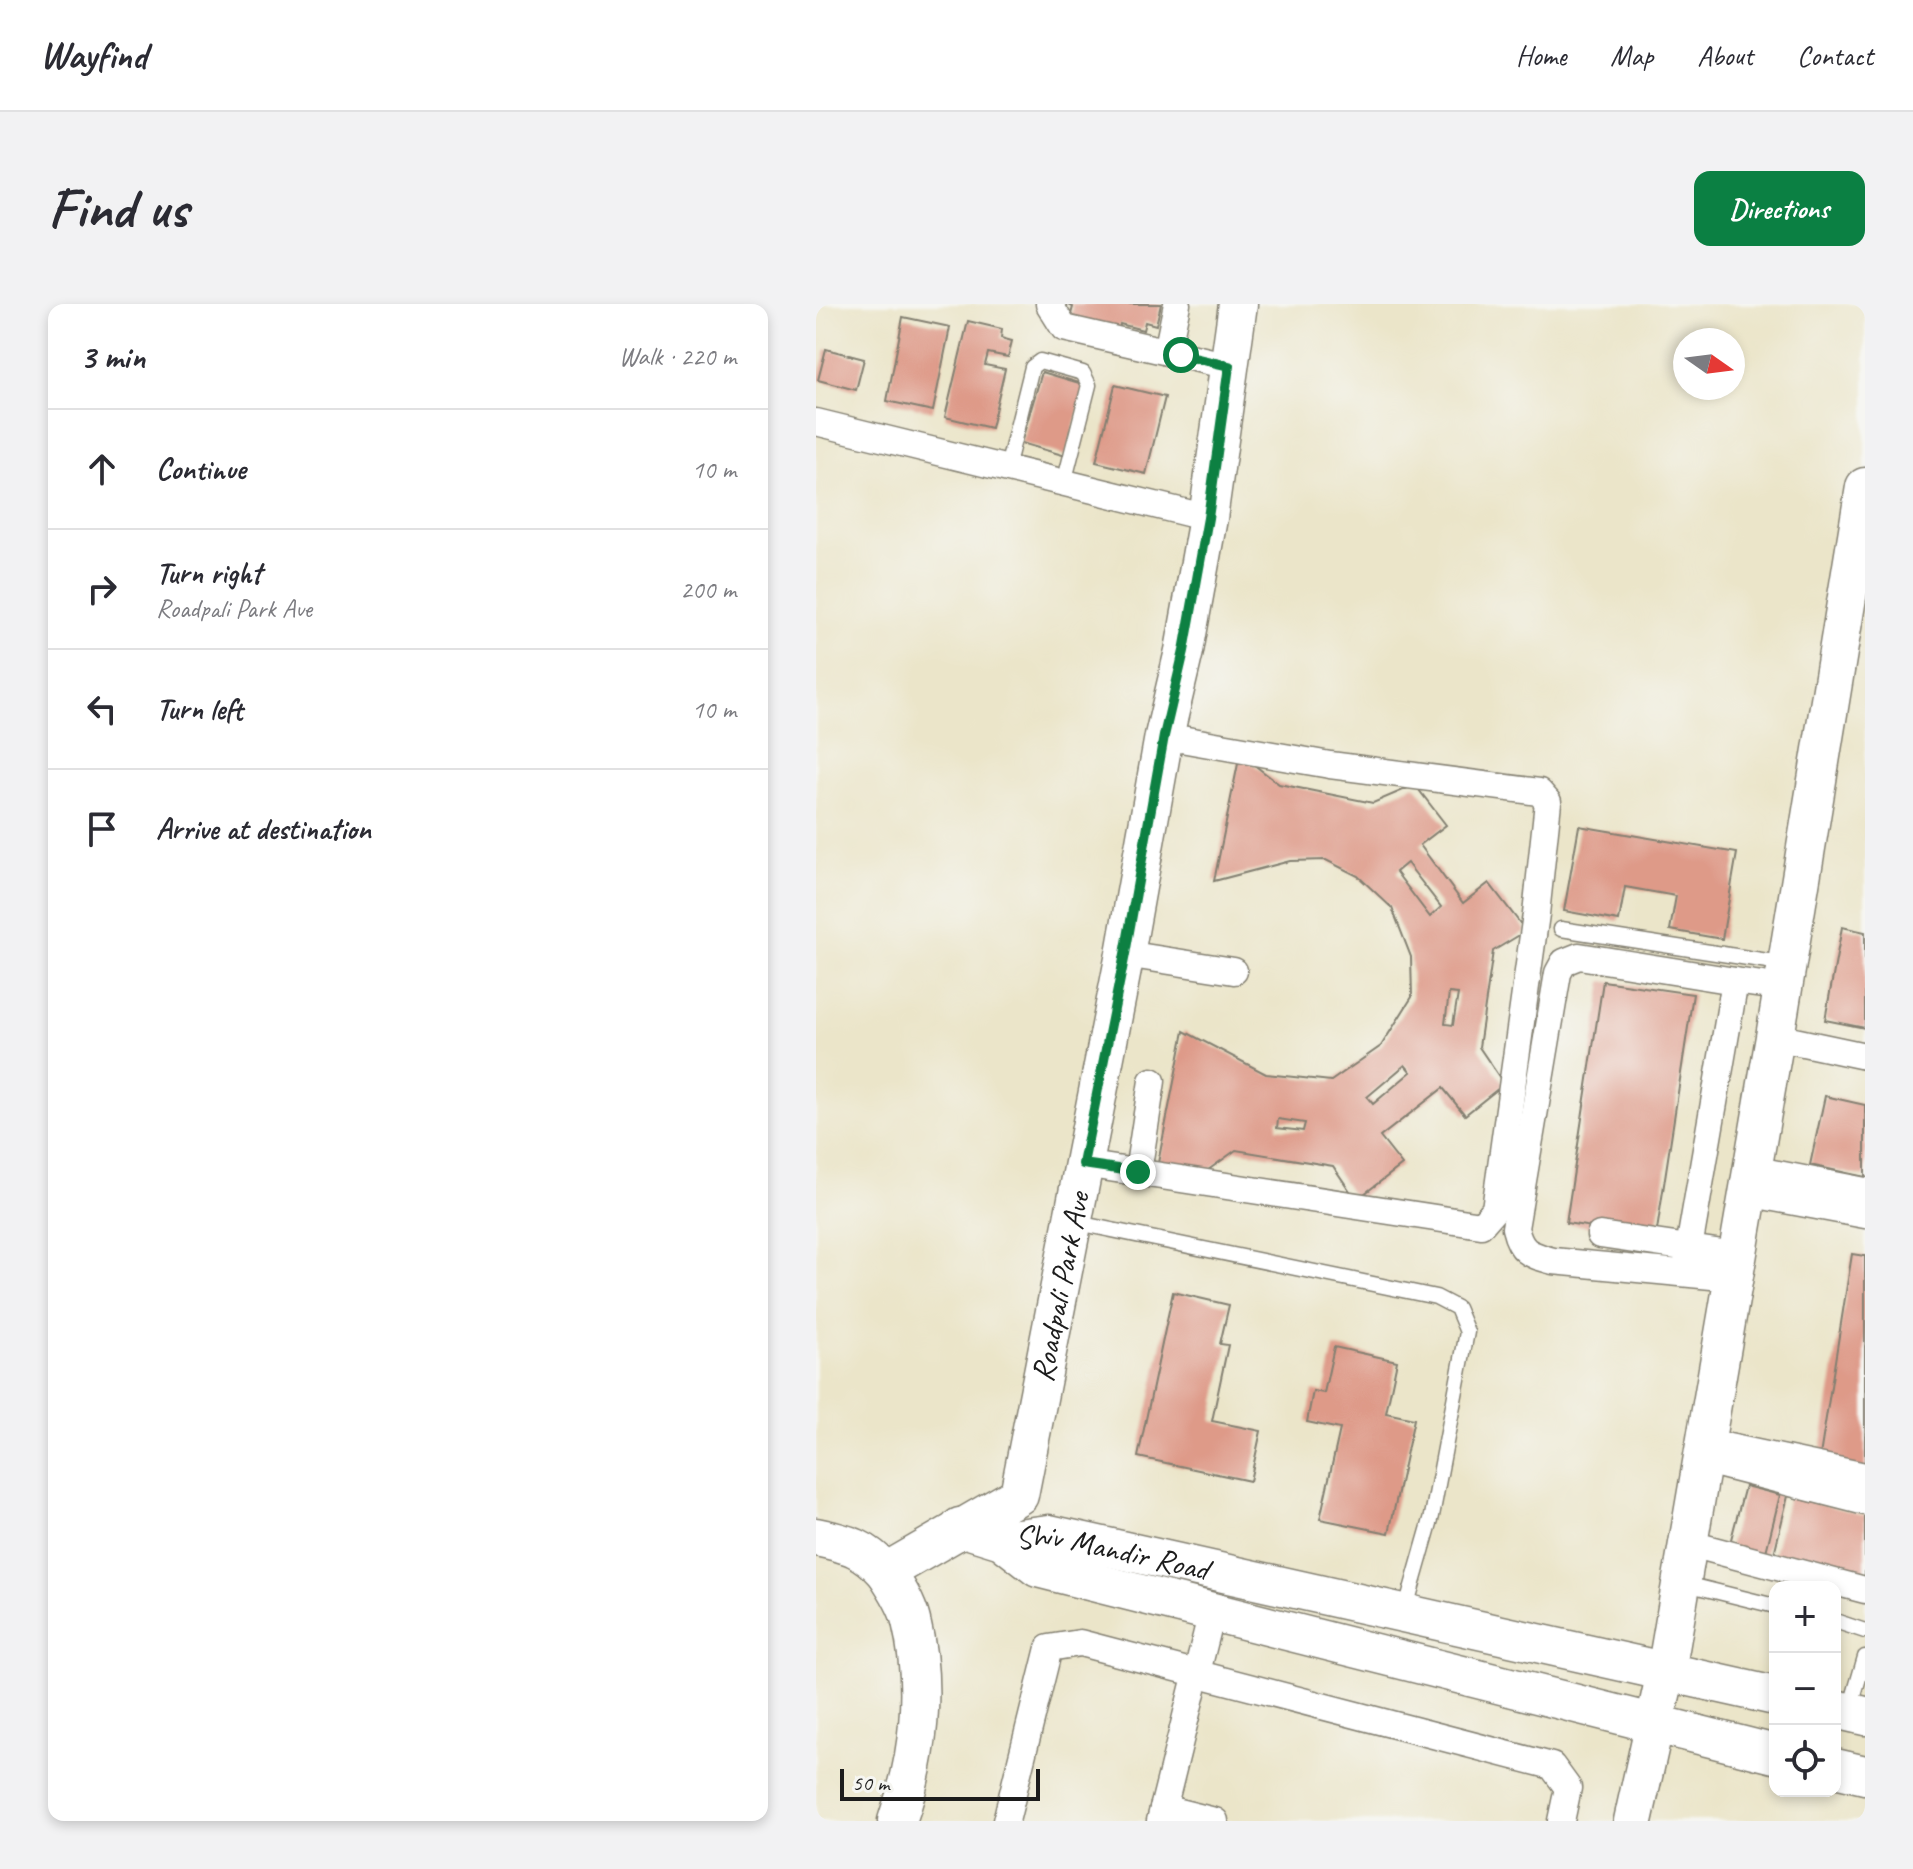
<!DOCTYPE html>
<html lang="en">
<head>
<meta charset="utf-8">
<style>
  :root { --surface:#fff; --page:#f2f2f3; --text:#2b2b33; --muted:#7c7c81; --line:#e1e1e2; --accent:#0b8043 }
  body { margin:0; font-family:Caveat,sans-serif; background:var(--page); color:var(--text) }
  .controls { position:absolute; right:24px; bottom:24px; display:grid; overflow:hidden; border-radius:16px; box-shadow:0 4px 12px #0003 }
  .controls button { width:72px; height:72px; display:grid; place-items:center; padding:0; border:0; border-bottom:2px solid var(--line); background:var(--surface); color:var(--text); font:40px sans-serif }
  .compass { position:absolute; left:857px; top:24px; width:72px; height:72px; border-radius:50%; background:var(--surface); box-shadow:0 4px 12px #0003; rotate:104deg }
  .scale { position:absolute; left:24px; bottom:20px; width:200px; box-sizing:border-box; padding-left:8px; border:4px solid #1c1c1c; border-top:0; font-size:22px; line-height:28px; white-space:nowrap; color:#1c1c1c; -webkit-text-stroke:6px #f6f6f2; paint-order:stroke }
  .stop { position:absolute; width:24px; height:24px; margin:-18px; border:6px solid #0b8043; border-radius:50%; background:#fff }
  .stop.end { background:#0b8043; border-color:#fff; box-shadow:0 2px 8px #0008 }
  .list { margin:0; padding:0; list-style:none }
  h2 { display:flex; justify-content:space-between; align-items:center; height:104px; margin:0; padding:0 32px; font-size:34px }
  h2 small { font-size:26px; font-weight:400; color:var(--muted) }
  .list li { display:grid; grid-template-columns:52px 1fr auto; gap:24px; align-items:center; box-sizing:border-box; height:120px; padding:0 32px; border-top:2px solid var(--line) }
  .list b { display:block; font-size:30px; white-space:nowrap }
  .list p { margin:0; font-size:26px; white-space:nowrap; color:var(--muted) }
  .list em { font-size:26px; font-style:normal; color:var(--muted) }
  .icon { flex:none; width:44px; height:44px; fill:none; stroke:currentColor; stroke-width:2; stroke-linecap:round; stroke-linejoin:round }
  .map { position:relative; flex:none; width:1049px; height:1517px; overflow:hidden; border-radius:16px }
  header { display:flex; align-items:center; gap:48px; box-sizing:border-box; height:112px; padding:0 40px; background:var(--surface); border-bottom:2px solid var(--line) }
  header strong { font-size:38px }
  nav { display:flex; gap:44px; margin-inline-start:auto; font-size:28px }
  .intro { display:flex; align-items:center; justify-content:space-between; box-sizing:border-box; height:192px; padding:0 48px }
  h1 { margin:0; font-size:56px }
  .button { padding:20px 36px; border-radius:16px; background:var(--accent); color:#fff; font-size:28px; font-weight:700 }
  main { display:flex; gap:48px; padding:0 48px }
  aside { flex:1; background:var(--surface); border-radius:16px; box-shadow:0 4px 12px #0003 }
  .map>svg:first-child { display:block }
  .building { fill:#de9a88; fill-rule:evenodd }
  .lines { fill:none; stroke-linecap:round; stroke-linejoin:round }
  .lane-casing { stroke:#848072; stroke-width:17 }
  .street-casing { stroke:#848072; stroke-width:29 }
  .secondary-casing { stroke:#848072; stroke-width:41 }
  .lane { stroke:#fff; stroke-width:14 }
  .street { stroke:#fff; stroke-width:26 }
  .secondary { stroke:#fff; stroke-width:38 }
  .route { stroke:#0b8043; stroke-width:10 }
  .labels { text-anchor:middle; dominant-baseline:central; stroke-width:6; stroke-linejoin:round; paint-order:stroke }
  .street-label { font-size:32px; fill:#1c1c1c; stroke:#f6f6f2 }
</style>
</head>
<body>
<header>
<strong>Wayfind</strong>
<nav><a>Home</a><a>Map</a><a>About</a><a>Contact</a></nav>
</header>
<div class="intro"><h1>Find us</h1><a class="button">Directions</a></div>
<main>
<aside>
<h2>3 min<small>Walk · 220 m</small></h2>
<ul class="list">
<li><svg class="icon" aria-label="ahead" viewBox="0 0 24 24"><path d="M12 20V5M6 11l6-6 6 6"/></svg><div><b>Continue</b></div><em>10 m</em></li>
<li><svg class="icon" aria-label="right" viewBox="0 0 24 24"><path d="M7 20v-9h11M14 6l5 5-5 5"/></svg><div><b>Turn right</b><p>Roadpali Park Ave</p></div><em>200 m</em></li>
<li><svg class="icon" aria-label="left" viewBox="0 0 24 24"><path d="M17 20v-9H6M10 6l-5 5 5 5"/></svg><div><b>Turn left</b></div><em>10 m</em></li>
<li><svg class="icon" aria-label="arrive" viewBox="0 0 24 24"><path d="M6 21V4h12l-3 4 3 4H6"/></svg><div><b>Arrive at destination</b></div></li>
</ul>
</aside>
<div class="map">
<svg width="1049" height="1517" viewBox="0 0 1049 1517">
  <rect width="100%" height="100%" fill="#f6f6f2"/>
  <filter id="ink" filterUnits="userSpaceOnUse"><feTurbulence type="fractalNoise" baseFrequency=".0125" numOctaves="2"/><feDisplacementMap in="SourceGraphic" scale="16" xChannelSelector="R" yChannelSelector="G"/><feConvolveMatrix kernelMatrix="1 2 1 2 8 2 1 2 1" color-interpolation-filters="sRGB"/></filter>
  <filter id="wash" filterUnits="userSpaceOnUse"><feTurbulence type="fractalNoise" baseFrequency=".006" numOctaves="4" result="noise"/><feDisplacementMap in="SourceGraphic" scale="32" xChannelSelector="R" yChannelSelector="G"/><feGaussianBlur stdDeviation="1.8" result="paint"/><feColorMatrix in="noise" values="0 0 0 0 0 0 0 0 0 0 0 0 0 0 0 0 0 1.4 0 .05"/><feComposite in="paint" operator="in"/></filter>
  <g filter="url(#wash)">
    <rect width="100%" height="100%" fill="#ebe5c9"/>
    <g id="blocks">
      <g class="building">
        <polygon points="251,0 345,0 340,21 329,18 327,26 304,20 302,30 253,18 257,3"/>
        <polygon points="87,13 134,23 117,107 71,97"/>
        <polygon points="152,17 186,25 185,34 196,37 192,53 172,49 169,61 189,65 175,124 129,113"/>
        <polygon points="10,45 48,55 40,86 2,76"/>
        <polygon points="226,68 270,81 250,152 205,139"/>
        <polygon points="299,81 349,93 330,170 280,158"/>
        <path d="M 424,450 L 463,480 L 557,499 L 599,481 L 630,521 L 604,541 L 647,599 L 673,579 L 710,627 L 677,647 L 663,743 L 688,780 L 649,811 L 627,784 L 564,833 L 586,861 L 540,896 L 517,862 L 420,846 L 388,869 L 342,859 L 368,727 L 450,770 L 515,777 L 565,742 L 596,693 L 595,653 L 576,604 L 542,572 L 510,556 L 474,557 L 398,577 ZM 591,559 L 625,603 L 614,613 L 580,568 ZM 633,689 L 642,690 L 637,721 L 629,720 ZM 589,761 L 595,768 L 557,800 L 551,793 ZM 462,815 L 489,819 L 487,827 L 461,824 Z"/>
        <polygon points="763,522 921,549 906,635 854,626 860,592 809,583 803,617 748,607"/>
        <polygon points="1026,623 1049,628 1049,724 1009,716"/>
        <polygon points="787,677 877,690 840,933 750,919"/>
        <polygon points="1009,792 1049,801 1049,873 994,861"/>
        <polygon points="1036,950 1049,952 1049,1165 1003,1158"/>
        <polygon points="357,988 413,1001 404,1040 412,1041 396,1117 445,1127 434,1177 322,1153"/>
        <polygon points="518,1043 581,1057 570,1109 598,1115 573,1229 504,1215 524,1125 491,1118 497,1087 508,1089"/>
        <polygon points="929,1182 964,1191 949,1252 913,1243"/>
        <polygon points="972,1192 1049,1211 1049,1273 958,1250"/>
      </g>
    </g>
  </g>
  <g filter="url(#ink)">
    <use href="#blocks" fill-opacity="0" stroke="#848072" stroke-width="2"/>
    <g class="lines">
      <defs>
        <g id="lane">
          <polyline points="191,164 216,63 224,57 267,69 273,81 248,179"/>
          <polyline points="745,625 971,660"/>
          <polyline points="257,918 620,993 641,1004 651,1028 616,1212 589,1307"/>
          <polyline points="866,1279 959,1302"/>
          <polyline points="1019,1317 1049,1327"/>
          <polyline points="1033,1408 1049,1353"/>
        </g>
        <g id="street">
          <polyline points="233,0 248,24 413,62"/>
          <polyline points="351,48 361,0"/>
          <polyline points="0,118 392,214"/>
          <polyline points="309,650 418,667"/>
          <polyline points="959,733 1049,752"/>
          <polyline points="267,860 665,921 679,905 720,610 732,498 723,488 514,461 348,432"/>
          <polyline points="936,865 1049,887"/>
          <polyline points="322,868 336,777"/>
          <polyline points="931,889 1049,911"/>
          <polyline points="784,931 873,944 871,959"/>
          <polyline points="920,951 873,944 919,677 967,684"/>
          <path d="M 917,974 L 737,957 C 713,950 705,949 699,924 L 742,669 L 748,658 L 763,652 L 919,677"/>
          <polyline points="889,1138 1049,1172"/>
          <polyline points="886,1156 1049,1198"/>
          <polyline points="871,1239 1049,1286"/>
          <polyline points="347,1504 399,1517"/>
          <polyline points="190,1517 233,1344 264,1339 736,1462 752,1484 745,1517"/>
          <polyline points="344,1517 396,1308"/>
        </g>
        <g id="secondary">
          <polyline points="144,1223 186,1236 222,1264 959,1450"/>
          <path id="s1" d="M 0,1233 C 32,1240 48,1243 70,1268 L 203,1191 L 309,650 L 348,432 L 368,347 L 392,214 L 422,0"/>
          <path id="s2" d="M 186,1236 L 233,1230 L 959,1392"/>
          <path d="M 70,1268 C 80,1283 91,1300 95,1317 C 111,1382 103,1455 81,1517"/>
          <polyline points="1019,1405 1049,1412"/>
          <polyline points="1019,1464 1049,1471"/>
          <polyline points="817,1517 850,1368 959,733 1049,183"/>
        </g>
      </defs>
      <use href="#lane" class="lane-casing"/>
      <use href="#street" class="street-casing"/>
      <use href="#secondary" class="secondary-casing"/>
      <use href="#lane" class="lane"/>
      <use href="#street" class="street"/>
      <use href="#secondary" class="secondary"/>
    </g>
  </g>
  <g class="lines" filter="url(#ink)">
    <polyline class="route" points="322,868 267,860 309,650 348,432 368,347 392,214 413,62 365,51"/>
  </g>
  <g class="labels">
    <g class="street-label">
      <text stroke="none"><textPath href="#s1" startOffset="446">Roadpali Park Ave</textPath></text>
      <text stroke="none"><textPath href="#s2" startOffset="112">Shiv Mandir Road</textPath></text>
    </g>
  </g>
</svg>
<div class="controls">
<button>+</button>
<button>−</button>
<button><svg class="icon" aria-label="locate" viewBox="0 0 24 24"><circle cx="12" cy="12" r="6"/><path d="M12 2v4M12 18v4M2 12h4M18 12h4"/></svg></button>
</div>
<svg class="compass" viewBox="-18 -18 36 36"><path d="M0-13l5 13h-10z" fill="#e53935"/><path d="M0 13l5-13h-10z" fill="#7c7c81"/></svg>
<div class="scale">50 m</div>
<div class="stop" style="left:365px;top:51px"></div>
<div class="stop end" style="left:322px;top:868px"></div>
</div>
</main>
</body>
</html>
